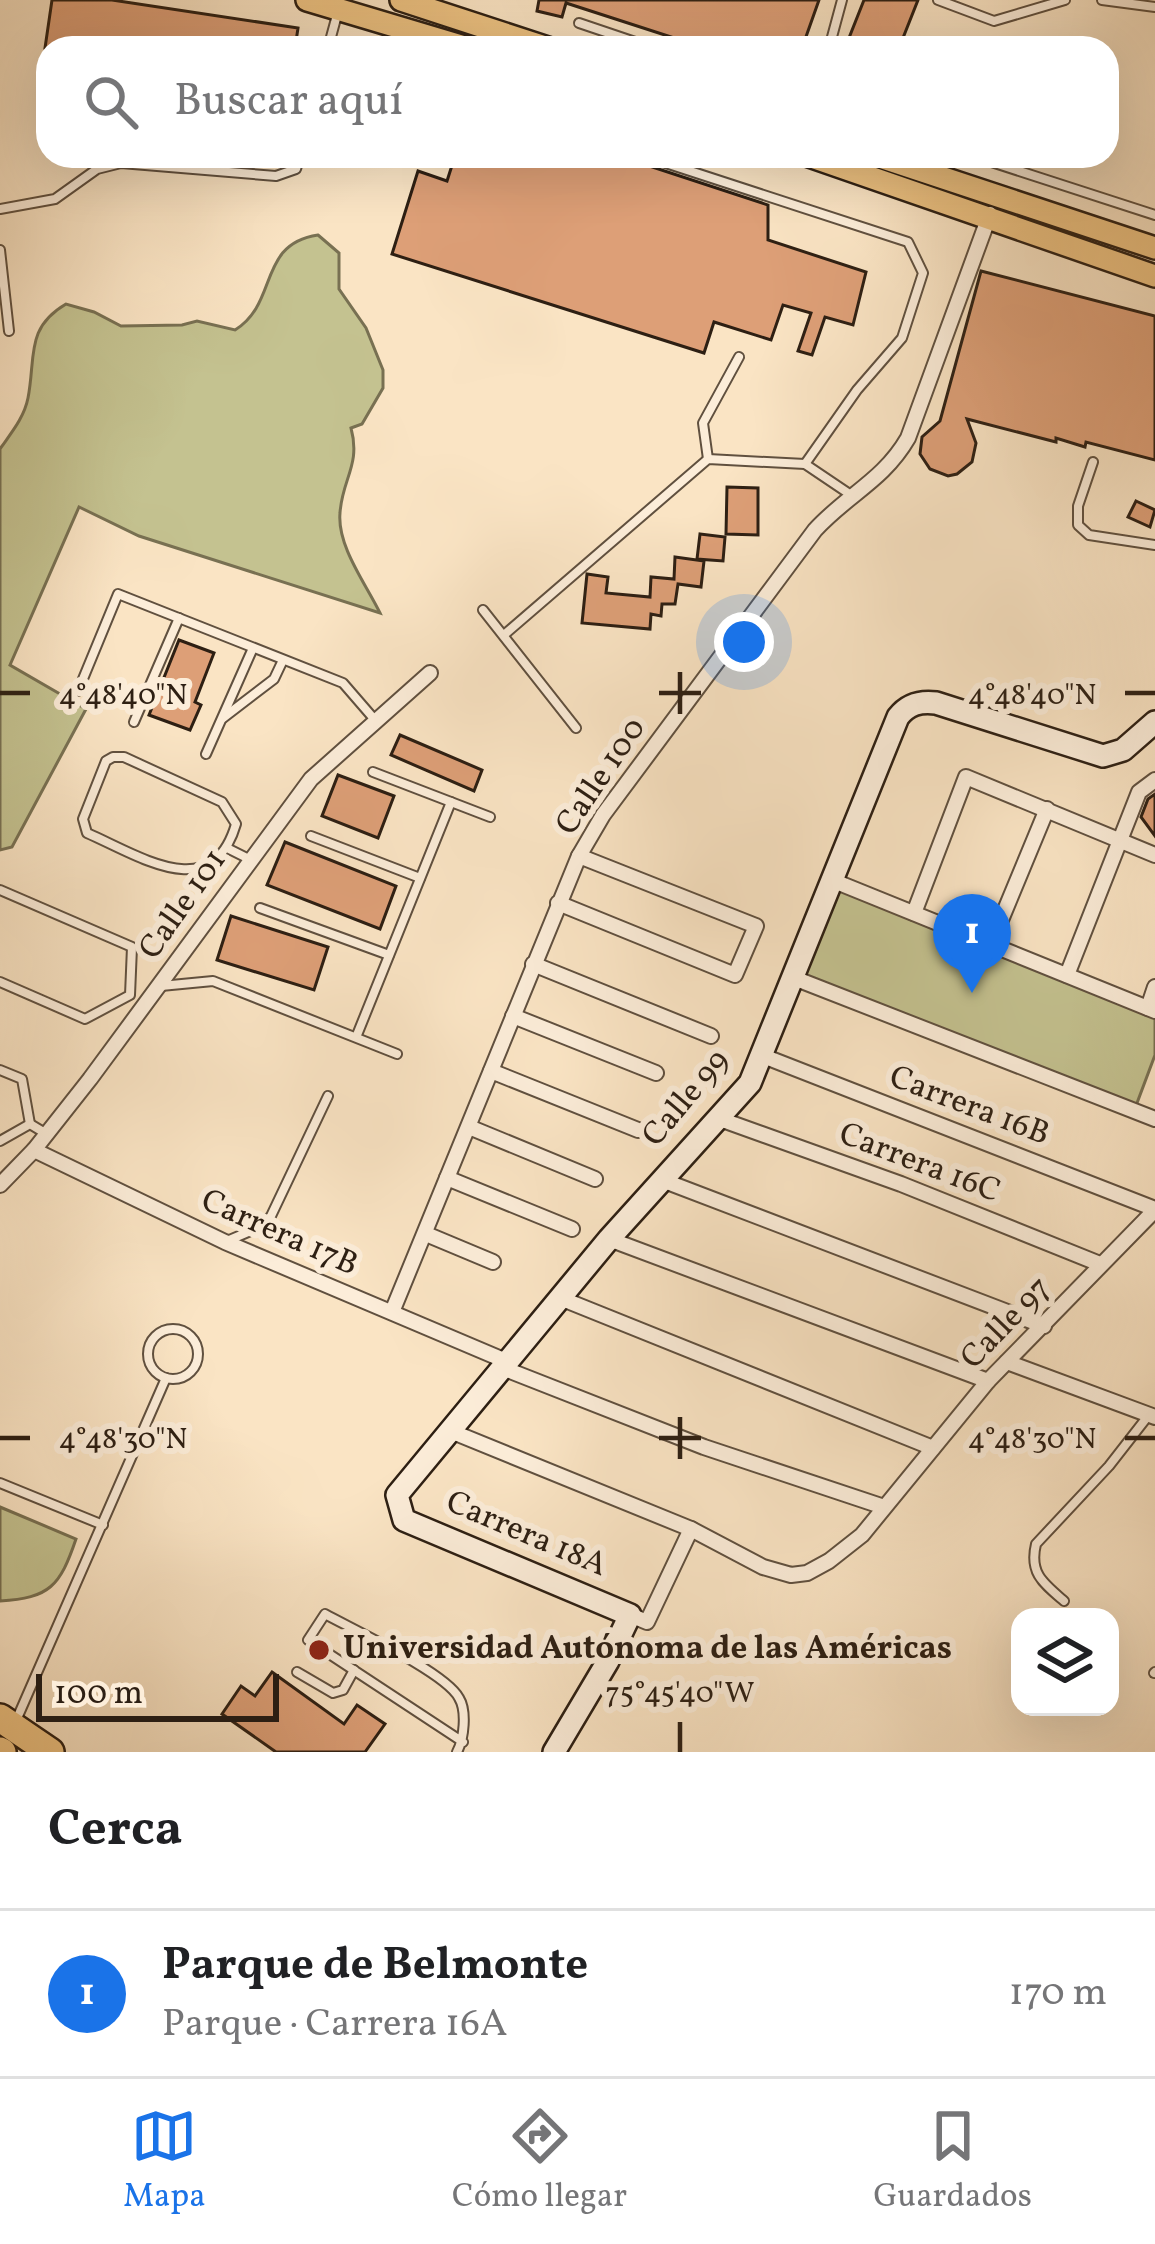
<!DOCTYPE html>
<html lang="es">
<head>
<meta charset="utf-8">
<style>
  :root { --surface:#fff; --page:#f2f2f2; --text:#202124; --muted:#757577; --line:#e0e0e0; --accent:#1a73e8 }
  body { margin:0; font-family:Vollkorn,serif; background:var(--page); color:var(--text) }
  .controls { position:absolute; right:36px; bottom:36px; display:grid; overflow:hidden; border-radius:24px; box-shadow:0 12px 48px #0002 }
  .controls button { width:108px; height:108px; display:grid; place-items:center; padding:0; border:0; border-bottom:3px solid var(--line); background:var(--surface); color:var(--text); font:60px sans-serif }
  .scale { position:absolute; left:36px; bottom:30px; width:243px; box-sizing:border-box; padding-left:12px; border:6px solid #2d1f13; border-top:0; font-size:33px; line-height:42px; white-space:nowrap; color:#2d1f13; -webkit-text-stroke:9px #fcedd9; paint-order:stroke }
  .you { position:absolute; left:744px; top:642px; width:42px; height:42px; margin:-30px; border:9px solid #fff; border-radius:50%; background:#1a73e8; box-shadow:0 0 0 18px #1a73e833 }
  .badge { display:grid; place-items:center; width:78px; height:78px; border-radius:50%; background:var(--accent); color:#fff; font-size:39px; font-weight:700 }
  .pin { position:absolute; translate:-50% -99px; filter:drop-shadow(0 3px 6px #0008) }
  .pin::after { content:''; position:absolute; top:63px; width:42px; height:36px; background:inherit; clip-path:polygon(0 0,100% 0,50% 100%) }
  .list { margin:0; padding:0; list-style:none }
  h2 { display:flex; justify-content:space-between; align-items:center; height:156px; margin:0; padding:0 48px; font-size:51px }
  h2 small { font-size:39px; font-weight:400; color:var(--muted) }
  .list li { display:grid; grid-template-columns:78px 1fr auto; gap:36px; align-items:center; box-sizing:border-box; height:168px; padding:0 48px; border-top:3px solid var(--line) }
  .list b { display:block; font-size:45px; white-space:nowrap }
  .list p { margin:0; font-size:39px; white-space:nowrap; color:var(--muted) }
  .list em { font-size:39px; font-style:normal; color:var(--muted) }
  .icon { flex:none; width:66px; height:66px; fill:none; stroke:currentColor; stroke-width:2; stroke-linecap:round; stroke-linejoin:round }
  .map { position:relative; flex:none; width:1155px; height:1752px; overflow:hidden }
  .search { position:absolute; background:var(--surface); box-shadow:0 12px 48px #0002; left:36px; right:36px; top:36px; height:132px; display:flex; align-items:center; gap:30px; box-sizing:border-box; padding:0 42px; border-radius:36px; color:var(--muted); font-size:45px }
  .sheet { height:324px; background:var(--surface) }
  nav { display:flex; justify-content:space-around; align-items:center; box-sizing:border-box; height:168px; border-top:3px solid var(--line); background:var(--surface); font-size:33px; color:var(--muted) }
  nav a { display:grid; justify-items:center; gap:6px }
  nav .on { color:var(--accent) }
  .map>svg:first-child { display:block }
  .green { fill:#c4c290; stroke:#787052; stroke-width:3 }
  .building { fill:#dd9f77; stroke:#2d1f13; stroke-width:3 }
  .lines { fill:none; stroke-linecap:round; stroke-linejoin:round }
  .lane-casing { stroke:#60503f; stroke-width:12 }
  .street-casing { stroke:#60503f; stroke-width:18 }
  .secondary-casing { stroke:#2d1f13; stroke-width:26 }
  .primary-casing { stroke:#2d1f13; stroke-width:26 }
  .highway-casing { stroke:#2d1f13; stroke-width:32 }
  .lane { stroke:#fcedd9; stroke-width:8 }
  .street { stroke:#fcedd9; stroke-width:14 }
  .secondary { stroke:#fcedd9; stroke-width:21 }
  .primary { stroke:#edc282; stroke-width:21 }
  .highway { stroke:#edc282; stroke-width:27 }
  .ticks { fill:none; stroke:#2d1f13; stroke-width:4.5 }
  .poi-dot { fill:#8f2418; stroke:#fcedd9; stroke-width:4.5 }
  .labels { text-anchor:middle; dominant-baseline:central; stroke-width:12; stroke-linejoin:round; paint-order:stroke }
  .street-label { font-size:33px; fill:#2d1f13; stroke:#fcedd9 }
  .poi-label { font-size:33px; font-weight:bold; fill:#2d1f13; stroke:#fcedd9; text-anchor:start }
  .ticks-label { font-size:30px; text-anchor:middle; fill:#2d1f13; stroke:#fcedd9; stroke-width:12; stroke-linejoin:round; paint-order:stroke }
</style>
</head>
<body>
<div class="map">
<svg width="1155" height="1752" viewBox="0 0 1155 1752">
  <rect width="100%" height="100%" fill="#fae4c4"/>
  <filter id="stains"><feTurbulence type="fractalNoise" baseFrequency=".00167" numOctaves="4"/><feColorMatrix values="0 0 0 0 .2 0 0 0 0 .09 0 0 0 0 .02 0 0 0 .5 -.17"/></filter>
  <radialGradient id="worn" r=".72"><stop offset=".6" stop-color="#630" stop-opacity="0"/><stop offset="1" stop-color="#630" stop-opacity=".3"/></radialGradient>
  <g class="green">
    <path d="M 318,235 L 339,253 L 339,289 L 366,328 L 383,370 L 383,388 L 362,424 L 351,428 C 361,465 342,479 340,513 C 337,546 366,584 380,613 L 139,536 L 79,507 L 10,665 L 86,709 L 12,847 L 0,850 L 0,449 C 11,433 24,418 28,398 C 36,357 25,328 66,304 L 94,312 L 121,326 L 182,325 L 197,321 L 235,330 C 279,303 257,244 318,235 Z"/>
    <polygon points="834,881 1155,1011 1155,1055 1134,1111 794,978"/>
    <path d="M 0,1507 L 76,1539 C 60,1586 50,1598 0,1601 Z"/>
  </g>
  <g class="building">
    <polygon points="52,0 112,0 298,28 295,48 45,48"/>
    <polygon points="539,0 819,0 802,48 705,48 566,3 562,17 537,11"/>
    <polygon points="864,0 918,0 899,48 845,48"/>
    <polygon points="455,156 619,156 768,205 768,240 866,272 853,325 825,317 812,355 798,351 811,313 783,305 771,340 714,322 704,353 392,254 418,171 447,181"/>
    <polygon points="981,271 1155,316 1155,460 1086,442 1085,447 1056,438 1056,442 967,419 976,443 972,462 957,474 948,476 930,469 920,454 922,437 940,421"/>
    <polygon points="727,487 758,488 758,535 726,534"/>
    <polygon points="1136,501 1155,510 1150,527 1128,517"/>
    <polygon points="700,534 725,537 723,561 697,559"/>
    <polygon points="675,557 704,561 701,587 678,584 675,604 662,604 661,616 651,614 650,629 582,623 587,574 608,577 606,593 650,597 651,577 674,579"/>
    <polygon points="179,640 214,653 195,702 201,705 190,730 149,715"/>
    <polygon points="400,735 482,770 474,791 391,755"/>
    <polygon points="338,775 394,796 378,838 322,816"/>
    <polygon points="1155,794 1155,836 1141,817 1148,799"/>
    <polygon points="285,842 396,886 380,929 267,885"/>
    <polygon points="231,916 328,947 314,990 217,960"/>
    <polygon points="272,1672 344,1724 357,1705 385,1724 365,1752 276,1752 222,1714 241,1686 255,1696"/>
  </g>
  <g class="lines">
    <defs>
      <g id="lane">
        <polyline points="938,0 994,21 1065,0"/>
        <polyline points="1102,0 1155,7"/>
        <polyline points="579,23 653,48"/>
        <polyline points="328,48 337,15"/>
        <polyline points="829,48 842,0"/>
        <polyline points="644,156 908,242 923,273 902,338 857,390 805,464"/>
        <polyline points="973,156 1155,215"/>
        <polyline points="0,209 55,199 97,169 121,163 276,176 296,169 300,156"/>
        <polyline points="0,250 9,331"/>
        <polyline points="708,459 703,423 739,357"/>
        <polyline points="1093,462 1078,506 1078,525 1089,535 1155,545"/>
        <polyline points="483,610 576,728"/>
        <polyline points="505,634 708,459 805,464 851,495"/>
        <polyline points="78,691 118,594 343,683 375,720"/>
        <polyline points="223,718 274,679 283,660"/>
        <polyline points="134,722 179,618"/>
        <polyline points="206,754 253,648"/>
        <path d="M 113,757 L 124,757 L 222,802 L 236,824 C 212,906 140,856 87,833 L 83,819 L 106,761 Z"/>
        <polyline points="373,772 490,817"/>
        <polyline points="311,836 420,878"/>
        <polyline points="229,849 249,859"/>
        <polyline points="0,890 132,947 130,995 85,1019 0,982"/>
        <polyline points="260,908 389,955"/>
        <polyline points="161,986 213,981 397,1054"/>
        <polyline points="357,1035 451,802"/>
        <polyline points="0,1070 22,1079 30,1124"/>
        <polyline points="0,1141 30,1124 45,1133"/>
        <polyline points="227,1241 260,1227 271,1216 328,1096"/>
        <circle cx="173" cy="1354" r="25"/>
        <polyline points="0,1483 103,1525"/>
        <path d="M 1064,1601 C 1043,1583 1029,1573 1036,1544 L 1109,1466 L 1148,1416"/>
        <polyline points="297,1672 333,1693 343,1690 354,1670"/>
        <polyline points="1154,1673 1155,1672"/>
        <polyline points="15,1723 166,1378"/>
        <path d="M 457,1752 C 464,1739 467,1711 459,1698 C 446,1673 354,1630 325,1614 L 308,1640 L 463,1742"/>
      </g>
      <g id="street">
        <polyline points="834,881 1155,1011"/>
        <polyline points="558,903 735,975 756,926 579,856"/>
        <polyline points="914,913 966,777 1155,855"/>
        <polyline points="991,944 1047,809"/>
        <polyline points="533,964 711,1036"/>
        <polyline points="1067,975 1139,792 1155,780"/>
        <polyline points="794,978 1155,1119"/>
        <polyline points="1148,1008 1155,987"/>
        <polyline points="513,1016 656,1073"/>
        <polyline points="763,1056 1155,1209"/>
        <polyline points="491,1071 638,1130"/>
        <polyline points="717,1118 901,1184 1100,1264"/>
        <polyline points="469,1127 595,1179"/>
        <polyline points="34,1150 225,1242 506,1361"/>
        <polyline points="447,1178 572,1229"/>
        <polyline points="662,1180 1044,1326"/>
        <polyline points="0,1185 34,1150 90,1079 311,779 430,673"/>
        <polyline points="426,1234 493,1262"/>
        <polyline points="609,1239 988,1381"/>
        <polyline points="560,1298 933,1448"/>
        <path d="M 392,1312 L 579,856 L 603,815 L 815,530 C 848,494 883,481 908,438 L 990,214"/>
        <polyline points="1007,1362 1155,1417"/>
        <polyline points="500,1367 704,1447 884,1507"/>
        <polyline points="448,1430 691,1529 763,1567 791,1575 807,1573 829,1561 862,1535 988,1381 1155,1210"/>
        <polyline points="630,1615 647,1622 691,1529"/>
      </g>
      <path id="secondary" d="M 554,1752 L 608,1661 L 630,1615 L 404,1520 L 397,1495 L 609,1239 L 750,1083 L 898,717 C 908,704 920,701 936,703 L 1103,756 L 1123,750 L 1155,722"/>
      <g id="primary">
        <polyline points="307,0 468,48"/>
        <polyline points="401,0 548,48"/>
        <polyline points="809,156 1155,276"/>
        <polyline points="877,156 1155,248"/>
      </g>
      <g id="highway">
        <polyline points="0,1718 50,1752"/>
        <polyline points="0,1751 2,1752"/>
      </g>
    </defs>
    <use href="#lane" class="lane-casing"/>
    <use href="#street" class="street-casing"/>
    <use href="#secondary" class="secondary-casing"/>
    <use href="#primary" class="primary-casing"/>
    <use href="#highway" class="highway-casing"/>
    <use href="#lane" class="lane"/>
    <use href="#street" class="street"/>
    <use href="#secondary" class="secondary"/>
    <use href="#primary" class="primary"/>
    <use href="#highway" class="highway"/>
  </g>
  <path class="ticks" d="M 680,672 L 680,714M 0,693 L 30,693M 659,693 L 701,693M 1125,693 L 1155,693M 680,1417 L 680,1459M 0,1438 L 30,1438M 659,1438 L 701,1438M 1125,1438 L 1155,1438M 680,1722 L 680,1752"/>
  <circle class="poi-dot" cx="319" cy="1650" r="12"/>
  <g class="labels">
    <g class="street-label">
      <text transform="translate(602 777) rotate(-56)">Calle 100</text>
      <text transform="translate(184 905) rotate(-55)">Calle 101</text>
      <text transform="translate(687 1099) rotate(-50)">Calle 99</text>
      <text transform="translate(969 1107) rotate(21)">Carrera 16B</text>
      <text transform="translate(919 1164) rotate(21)">Carrera 16C</text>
      <text transform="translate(279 1234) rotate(24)">Carrera 17B</text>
      <text transform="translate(1007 1324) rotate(-46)">Calle 97</text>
      <text transform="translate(526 1535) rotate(23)">Carrera 18A</text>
    </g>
    <g class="poi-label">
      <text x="343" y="1650">Universidad Autónoma de las Américas</text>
    </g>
  </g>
  <g class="ticks-label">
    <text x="123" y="704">4°48'40"N</text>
    <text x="1032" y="704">4°48'40"N</text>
    <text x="123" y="1448">4°48'30"N</text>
    <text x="1032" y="1448">4°48'30"N</text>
    <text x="680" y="1702">75°45'40"W</text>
  </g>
  <rect width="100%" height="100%" filter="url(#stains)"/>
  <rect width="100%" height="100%" fill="url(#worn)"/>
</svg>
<div class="controls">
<button><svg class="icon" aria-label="layers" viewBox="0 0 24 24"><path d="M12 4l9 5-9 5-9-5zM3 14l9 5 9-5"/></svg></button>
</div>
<div class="scale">100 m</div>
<div class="you"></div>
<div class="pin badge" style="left:972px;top:993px">1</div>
<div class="search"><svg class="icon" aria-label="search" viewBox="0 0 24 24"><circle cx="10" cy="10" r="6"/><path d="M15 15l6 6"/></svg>Buscar aquí</div>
</div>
<section class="sheet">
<h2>Cerca<small></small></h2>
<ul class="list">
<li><span class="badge">1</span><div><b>Parque de Belmonte</b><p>Parque · Carrera 16A</p></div><em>170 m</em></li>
</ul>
</section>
<nav>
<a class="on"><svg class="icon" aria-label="map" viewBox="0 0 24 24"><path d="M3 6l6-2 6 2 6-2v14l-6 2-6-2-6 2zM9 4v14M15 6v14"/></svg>Mapa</a>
<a><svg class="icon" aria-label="directions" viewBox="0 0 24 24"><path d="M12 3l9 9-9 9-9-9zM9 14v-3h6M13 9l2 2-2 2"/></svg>Cómo llegar</a>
<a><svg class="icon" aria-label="saved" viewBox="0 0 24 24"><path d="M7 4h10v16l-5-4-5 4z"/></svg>Guardados</a>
</nav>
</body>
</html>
